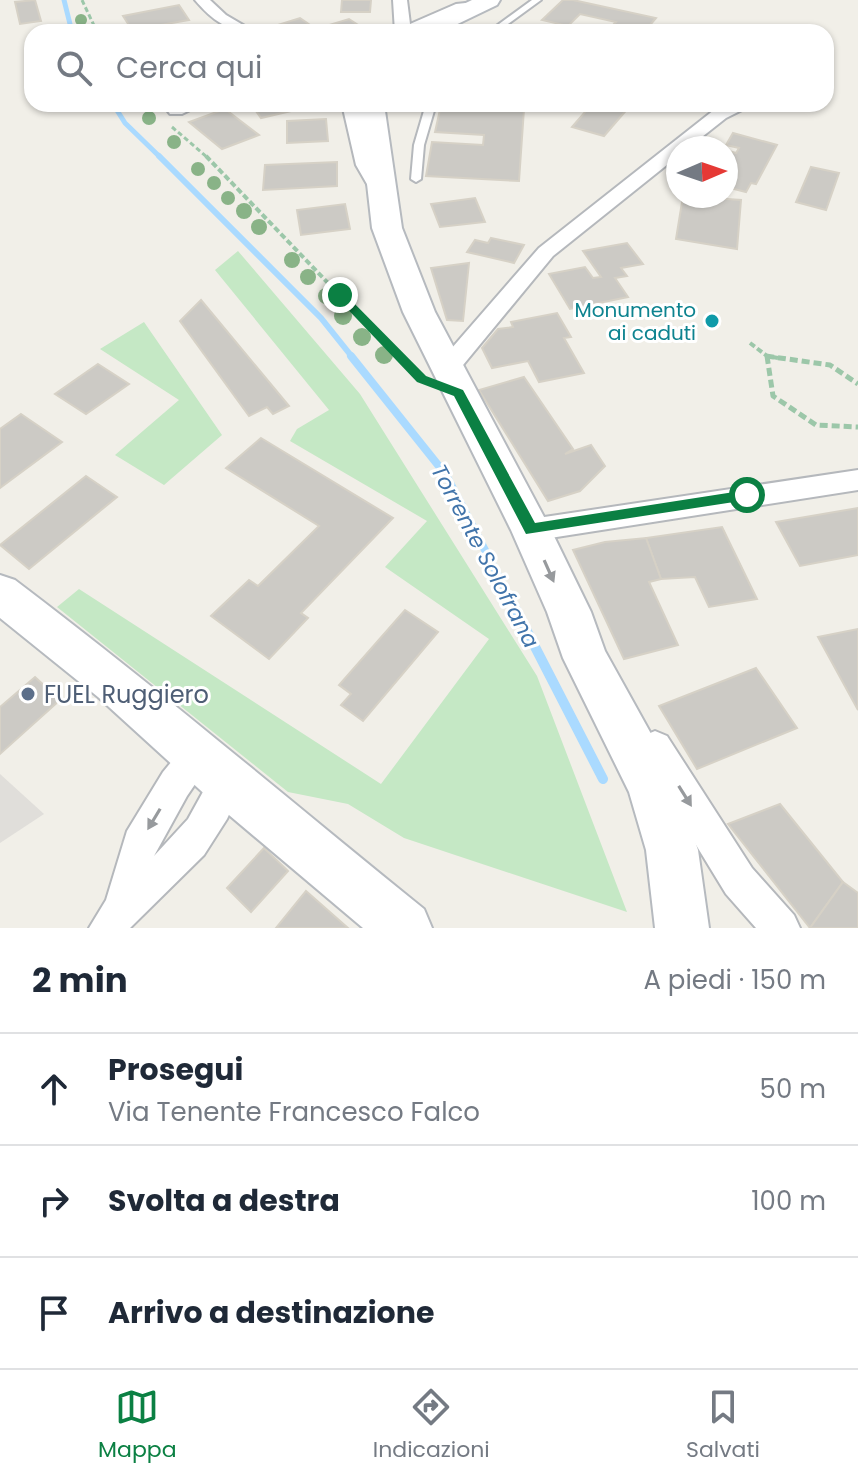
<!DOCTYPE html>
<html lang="it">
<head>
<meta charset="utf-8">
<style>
  :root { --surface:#fff; --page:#f6f6f7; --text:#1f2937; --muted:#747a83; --line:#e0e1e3; --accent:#0b8043 }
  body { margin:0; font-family:Poppins,sans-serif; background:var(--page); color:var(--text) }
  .compass { position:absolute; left:666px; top:136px; width:72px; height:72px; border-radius:50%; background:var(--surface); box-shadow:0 2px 6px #0004; rotate:88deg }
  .stop { position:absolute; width:24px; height:24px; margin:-18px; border:6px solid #0b8043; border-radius:50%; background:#fff }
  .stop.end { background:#0b8043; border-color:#fff; box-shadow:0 2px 8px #0008 }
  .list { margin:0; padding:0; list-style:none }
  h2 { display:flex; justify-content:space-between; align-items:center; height:104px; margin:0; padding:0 32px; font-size:34px }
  h2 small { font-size:26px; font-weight:400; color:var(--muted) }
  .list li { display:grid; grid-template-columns:52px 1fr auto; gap:24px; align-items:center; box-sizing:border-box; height:112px; padding:0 32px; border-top:2px solid var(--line) }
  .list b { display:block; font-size:30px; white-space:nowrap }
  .list p { margin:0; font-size:26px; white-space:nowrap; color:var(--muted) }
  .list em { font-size:26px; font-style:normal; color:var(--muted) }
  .icon { flex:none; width:44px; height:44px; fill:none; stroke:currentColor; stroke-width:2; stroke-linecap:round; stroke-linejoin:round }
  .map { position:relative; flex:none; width:858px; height:928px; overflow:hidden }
  .search { position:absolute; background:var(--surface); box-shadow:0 2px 6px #0004; left:24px; right:24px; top:24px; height:88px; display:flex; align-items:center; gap:20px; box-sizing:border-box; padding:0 28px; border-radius:24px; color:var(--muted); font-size:30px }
  .sheet { height:440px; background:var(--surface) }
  nav { display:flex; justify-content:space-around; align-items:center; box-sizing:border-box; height:112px; border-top:2px solid var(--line); background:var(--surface); font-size:22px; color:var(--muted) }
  nav a { display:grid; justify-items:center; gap:4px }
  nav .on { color:var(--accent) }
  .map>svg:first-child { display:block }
  .industrial { fill:#e0deda }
  .green { fill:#c5e8c5 }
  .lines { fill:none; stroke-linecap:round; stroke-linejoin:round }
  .stream-far3 { stroke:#aadaff; stroke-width:5 }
  .stream-far2 { stroke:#aadaff; stroke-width:6 }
  .stream-far1 { stroke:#aadaff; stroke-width:8 }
  .stream { stroke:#aadaff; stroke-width:10 }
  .building { fill:#cccac5; stroke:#d6d1c6; stroke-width:2 }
  .service-casing { stroke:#b5b8bc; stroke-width:4 }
  .minor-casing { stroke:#b5b8bc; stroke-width:4 }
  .secondary-casing { stroke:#b6babf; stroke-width:4 }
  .path-far2 { stroke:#9cc7a9; stroke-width:3; stroke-dasharray:5 3; stroke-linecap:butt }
  .path-far1 { stroke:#9cc7a9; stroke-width:4; stroke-dasharray:6 3; stroke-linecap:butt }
  .path { stroke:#9cc7a9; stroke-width:5; stroke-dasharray:8 4; stroke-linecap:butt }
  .service { fill:#fff; fill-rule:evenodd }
  .minor { fill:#fff; fill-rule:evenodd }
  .secondary { fill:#fff; fill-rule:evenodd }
  .tree { fill:#89b387 }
  .oneway { fill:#979a9d }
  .route { fill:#0b8043 }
  .culture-dot { fill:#0f9aa8; stroke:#fff; stroke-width:3 }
  .service-dot { fill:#5c6f8a; stroke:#fff; stroke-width:3 }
  .labels { text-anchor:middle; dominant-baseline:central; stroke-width:6; stroke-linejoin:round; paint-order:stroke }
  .culture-label { font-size:20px; fill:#0d838f; stroke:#fff; text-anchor:end }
  .water-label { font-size:22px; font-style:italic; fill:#4174aa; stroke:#fff }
  .near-service-label { font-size:24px; fill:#4e5e75; stroke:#fff; text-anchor:start }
</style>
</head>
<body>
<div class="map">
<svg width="858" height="928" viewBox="0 0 858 928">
  <rect width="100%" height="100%" fill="#f1efe8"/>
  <polygon class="industrial" points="0,774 44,814 0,843"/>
  <g class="green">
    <polygon points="238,251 360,394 537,676 627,912 404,838 348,804 288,792 57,607 79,589 381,784 489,639 385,567 427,521 290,441 297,429 329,410 215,270"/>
    <polygon points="144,322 222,435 164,485 115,455 179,400 100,349"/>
  </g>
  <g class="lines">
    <g class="stream-far3">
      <polyline points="64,0 72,32"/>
      <polyline points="113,104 125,123 161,158"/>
    </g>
    <polyline class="stream-far2" points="159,156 321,318 353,358"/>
    <polyline class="stream-far1" points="351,356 446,475 516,610"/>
    <polyline class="stream" points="515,608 603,779"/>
  </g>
  <g class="building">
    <polygon points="35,0 41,21 20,24 15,2"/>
    <polygon points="342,0 371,0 370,12 341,12"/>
    <polygon points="563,0 573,0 656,18 644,32 606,32 616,22 580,14 568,26 542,20"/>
    <polygon points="179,5 189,20 132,30 123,16"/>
    <polygon points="300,18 316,29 349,19 369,32 278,32 271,27"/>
    <polygon points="251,104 321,104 261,118"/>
    <polygon points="592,104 617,104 629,107 604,136 572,127"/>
    <polygon points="441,105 524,109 519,181 426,176 432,142 483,145 484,135 435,132"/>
    <polygon points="225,109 259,135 222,149 189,122"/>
    <polygon points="326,119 328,141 287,143 287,121"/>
    <polygon points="733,133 777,145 756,184 751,183 746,192 726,187 726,150 736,153 739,148 726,145"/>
    <polygon points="337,162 337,186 263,190 265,165"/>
    <polygon points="811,167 839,173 826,210 796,202"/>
    <polygon points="683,196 741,200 737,249 676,239"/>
    <polygon points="475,198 485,222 440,227 431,204"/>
    <polygon points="345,204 350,229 301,235 297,210"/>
    <polygon points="491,238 524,245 514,263 467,252 475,240 488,243"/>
    <polygon points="627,243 643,264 621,268 627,276 615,278 628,297 570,309 549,274 585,267 593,278 601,277 583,251"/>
    <polygon points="469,263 463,321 447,320 431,268"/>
    <polygon points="201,300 289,406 273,414 267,407 249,416 180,321"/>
    <polygon points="557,313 571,337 564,338 584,373 539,382 528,361 492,368 482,348 498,329 513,327 511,322"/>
    <polygon points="98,364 129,384 86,414 55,394"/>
    <polygon points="524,377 573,449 565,454 591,445 605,466 580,491 548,501 479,390"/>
    <polygon points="21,414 62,442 0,488 0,429"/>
    <polygon points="261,438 393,518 301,613 308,618 269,659 211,616 249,580 258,586 319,526 226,468"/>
    <polygon points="86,476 117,497 29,569 0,545"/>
    <polygon points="858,508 858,555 800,566 776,522"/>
    <polygon points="722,527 757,599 709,607 695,577 661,579 646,538"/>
    <polygon points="646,538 661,579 649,582 678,645 624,659 573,550 605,542"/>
    <polygon points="405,610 438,632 363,721 341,705 351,694 339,685"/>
    <polygon points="858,629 858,710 818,637"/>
    <polygon points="756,668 797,728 697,769 659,706"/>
    <polygon points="35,677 60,700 0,754 0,707"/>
    <polygon points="780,804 843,882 810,928 728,824"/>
    <polygon points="264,848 288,871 251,912 227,888"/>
    <polygon points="843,882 858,893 858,928 810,928"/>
    <polygon points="306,891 348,928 276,928"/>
  </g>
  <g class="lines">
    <defs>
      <g id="service">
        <polygon points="532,0 541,0 497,32 488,32"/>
        <polygon points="426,104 436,104 424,145 421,179 416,182 411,179 414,145"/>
      </g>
      <g id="minor">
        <path d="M 195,0 L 210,0 L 226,15 L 255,32 C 228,32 212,20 195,0 Z"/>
        <polygon points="393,0 407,0 410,24 456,4 495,0 417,32 395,32"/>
        <polygon points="177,104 202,104 182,114 170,114 167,110"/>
        <polygon points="342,104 360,104 374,165 392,194 389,198 375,198 356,165"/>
        <polygon points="730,104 754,104 726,118 688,148 678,148 678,156 553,256 454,376 438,376 434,370 438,364 539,248 714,110"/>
        <polygon points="858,470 858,490 531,541 521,538 517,530 521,522 531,519"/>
        <polygon points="655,731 667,736 752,868 794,915 800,928 756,928 726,894 643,758 639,747 643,736"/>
        <polygon points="198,739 210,744 215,755 187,796 154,856 188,819 215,770 227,765 239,770 244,782 227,819 204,855 130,928 89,928 106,900 127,831 163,772 186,744"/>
      </g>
      <g id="secondary">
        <polygon points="472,0 500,0 497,5 441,32 413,32 416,27"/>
        <polygon points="358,104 384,104 402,228 435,312 551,530 591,612 605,651 670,768 698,850 709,928 655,928 646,850 629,792 563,658 547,612 511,530 403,312 372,228"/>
        <path d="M 0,575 L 15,580 C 155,686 288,799 424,909 L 432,928 L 363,928 L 210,799 L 98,697 L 0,618 Z"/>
      </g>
    </defs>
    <use href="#service" class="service-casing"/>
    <use href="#minor" class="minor-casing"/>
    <use href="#secondary" class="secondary-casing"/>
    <g class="path-far2">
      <polyline points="82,0 97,32"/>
      <polyline points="172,127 208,158"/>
    </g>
    <g class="path-far1">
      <polyline points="206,156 400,358"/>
      <polyline points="750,343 767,356 778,358"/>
    </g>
    <g class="path">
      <polyline points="398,356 418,376"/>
      <polyline points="766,356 830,365 858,384"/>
      <polyline points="767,356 773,396 816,425 858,427"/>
    </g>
    <use href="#service" class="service"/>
    <use href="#minor" class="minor"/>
    <use href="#secondary" class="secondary"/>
  </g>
  <g class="tree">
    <circle cx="81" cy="20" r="6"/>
    <circle cx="149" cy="118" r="7"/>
    <circle cx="174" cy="142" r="7"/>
    <circle cx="198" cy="169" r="7"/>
    <circle cx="214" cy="183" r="7"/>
    <circle cx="228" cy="198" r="7"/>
    <circle cx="244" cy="211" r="8"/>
    <circle cx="259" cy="227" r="8"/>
    <circle cx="292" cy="260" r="8"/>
    <circle cx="308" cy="277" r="8"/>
    <circle cx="326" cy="296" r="8"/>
    <circle cx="343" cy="316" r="9"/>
    <circle cx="362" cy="337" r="9"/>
    <circle cx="384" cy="355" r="9"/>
  </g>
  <defs><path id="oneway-solid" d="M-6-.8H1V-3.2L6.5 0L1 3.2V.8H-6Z" transform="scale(2)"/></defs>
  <g class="oneway">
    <use href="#oneway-solid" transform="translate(549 571) rotate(66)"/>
    <use href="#oneway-solid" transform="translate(685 796) rotate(58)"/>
    <use href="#oneway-solid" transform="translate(154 819) rotate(121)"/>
  </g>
  <polygon class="route" points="336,293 344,293 426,376 463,390 535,523 747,490 754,495 747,500 526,534 454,396 417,382 336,297"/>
  <circle class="culture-dot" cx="712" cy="321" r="8"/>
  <circle class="service-dot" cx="28" cy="694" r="8"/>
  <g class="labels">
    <g class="culture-label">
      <text x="696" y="310">Monumento<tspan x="696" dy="23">ai caduti</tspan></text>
    </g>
    <g class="water-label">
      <text transform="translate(485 556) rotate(62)">Torrente Solofrana</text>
    </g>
    <g class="near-service-label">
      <text x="44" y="694">FUEL Ruggiero</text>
    </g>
  </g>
</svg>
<svg class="compass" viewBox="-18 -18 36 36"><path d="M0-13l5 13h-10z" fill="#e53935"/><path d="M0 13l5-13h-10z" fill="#747a83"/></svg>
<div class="stop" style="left:747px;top:495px"></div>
<div class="stop end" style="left:340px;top:295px"></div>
<div class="search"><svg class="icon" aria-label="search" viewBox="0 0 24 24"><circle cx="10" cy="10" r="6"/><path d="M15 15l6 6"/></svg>Cerca qui</div>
</div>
<section class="sheet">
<h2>2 min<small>A piedi · 150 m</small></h2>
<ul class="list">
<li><svg class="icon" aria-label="ahead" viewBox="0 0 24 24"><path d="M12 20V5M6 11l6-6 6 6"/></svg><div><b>Prosegui</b><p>Via Tenente Francesco Falco</p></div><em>50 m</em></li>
<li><svg class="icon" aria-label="right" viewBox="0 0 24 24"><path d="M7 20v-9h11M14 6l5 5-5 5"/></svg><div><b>Svolta a destra</b></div><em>100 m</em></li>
<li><svg class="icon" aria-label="arrive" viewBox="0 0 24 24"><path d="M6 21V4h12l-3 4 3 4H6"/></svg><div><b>Arrivo a destinazione</b></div></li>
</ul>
</section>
<nav>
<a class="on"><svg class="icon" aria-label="map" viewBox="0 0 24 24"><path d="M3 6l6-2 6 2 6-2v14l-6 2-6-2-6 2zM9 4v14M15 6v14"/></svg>Mappa</a>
<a><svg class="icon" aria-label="directions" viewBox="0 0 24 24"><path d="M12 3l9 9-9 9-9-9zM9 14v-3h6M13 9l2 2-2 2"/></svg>Indicazioni</a>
<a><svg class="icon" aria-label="saved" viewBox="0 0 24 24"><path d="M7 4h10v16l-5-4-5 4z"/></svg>Salvati</a>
</nav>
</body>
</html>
